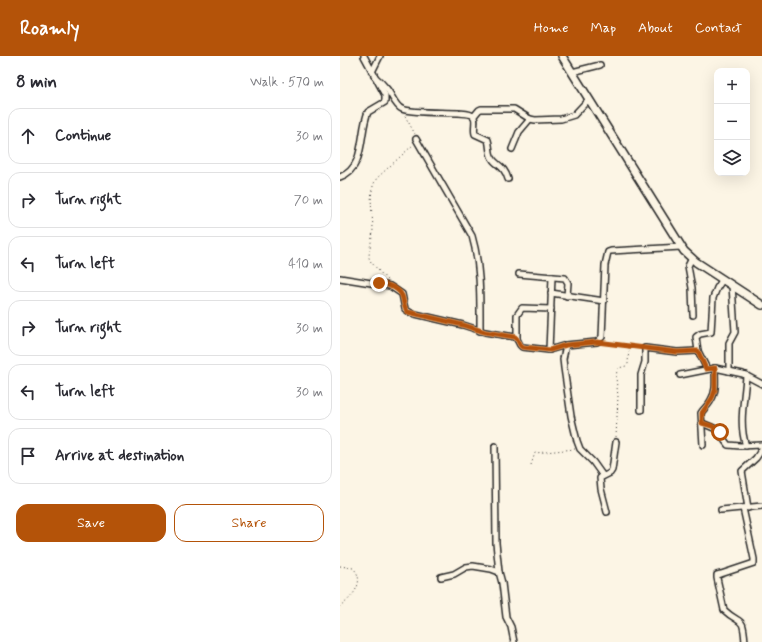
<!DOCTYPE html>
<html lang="en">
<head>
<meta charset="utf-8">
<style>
  :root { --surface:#fff; --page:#f2f2f3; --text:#2b2b33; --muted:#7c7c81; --line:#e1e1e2; --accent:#b45309 }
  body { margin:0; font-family:Mynerve,sans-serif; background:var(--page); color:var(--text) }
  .controls { position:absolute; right:12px; top:12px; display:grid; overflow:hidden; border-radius:8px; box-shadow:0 4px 16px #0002 }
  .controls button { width:36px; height:36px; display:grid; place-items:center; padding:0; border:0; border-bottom:1px solid var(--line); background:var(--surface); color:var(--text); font:20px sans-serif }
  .stop { position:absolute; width:12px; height:12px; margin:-9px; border:3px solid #b45309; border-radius:50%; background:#fff }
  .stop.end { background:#b45309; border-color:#fff; box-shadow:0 1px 4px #0008 }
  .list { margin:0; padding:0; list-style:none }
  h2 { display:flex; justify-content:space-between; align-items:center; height:52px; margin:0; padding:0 16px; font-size:17px }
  h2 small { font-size:13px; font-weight:400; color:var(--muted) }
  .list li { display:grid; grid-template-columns:26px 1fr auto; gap:12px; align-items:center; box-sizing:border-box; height:56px; margin:0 8px 8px; padding:0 8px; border:1px solid var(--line); border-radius:12px }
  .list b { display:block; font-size:15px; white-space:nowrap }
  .list em { font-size:13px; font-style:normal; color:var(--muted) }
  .actions { display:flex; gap:8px; padding:12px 16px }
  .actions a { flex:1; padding:9px 0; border:1px solid var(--accent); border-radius:12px; text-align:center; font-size:14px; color:var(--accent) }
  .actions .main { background:var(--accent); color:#fff }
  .icon { flex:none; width:22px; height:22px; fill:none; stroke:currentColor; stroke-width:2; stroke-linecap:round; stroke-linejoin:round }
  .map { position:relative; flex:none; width:422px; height:586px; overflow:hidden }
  header { display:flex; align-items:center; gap:24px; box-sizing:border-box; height:56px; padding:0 20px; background:var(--accent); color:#fff }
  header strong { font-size:19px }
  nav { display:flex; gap:22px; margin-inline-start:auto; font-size:14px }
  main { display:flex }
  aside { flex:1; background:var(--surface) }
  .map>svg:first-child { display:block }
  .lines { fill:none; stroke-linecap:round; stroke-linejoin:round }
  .street-casing { stroke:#2b2b2b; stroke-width:8 }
  .secondary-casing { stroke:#2b2b2b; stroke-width:10 }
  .path { stroke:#2b2b2b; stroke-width:1; stroke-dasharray:1 3; stroke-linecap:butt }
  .street { stroke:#fcf5e5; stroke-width:5 }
  .secondary { stroke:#fcf5e5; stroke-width:7 }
  .route { stroke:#b45309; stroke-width:5 }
</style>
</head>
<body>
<header>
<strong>Roamly</strong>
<nav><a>Home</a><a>Map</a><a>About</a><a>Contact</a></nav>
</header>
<main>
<aside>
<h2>8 min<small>Walk · 570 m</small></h2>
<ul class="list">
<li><svg class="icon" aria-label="ahead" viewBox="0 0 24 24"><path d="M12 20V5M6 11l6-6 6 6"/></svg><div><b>Continue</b></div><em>30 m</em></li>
<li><svg class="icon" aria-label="right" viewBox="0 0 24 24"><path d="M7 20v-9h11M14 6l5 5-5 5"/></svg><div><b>Turn right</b></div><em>70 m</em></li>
<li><svg class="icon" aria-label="left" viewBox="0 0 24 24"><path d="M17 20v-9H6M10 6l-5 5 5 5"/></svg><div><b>Turn left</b></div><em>410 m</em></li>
<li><svg class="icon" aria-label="right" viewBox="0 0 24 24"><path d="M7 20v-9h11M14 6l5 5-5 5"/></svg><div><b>Turn right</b></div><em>30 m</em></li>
<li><svg class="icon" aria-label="left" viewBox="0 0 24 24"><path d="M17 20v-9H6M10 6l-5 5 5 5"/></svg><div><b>Turn left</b></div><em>30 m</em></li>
<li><svg class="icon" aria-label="arrive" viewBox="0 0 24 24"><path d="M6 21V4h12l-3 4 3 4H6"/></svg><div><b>Arrive at destination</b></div></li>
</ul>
<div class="actions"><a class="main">Save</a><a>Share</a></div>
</aside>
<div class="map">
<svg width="422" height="586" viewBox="0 0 422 586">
  <rect width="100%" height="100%" fill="#fcf5e5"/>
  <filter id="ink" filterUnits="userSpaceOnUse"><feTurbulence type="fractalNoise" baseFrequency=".025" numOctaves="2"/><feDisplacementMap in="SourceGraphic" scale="8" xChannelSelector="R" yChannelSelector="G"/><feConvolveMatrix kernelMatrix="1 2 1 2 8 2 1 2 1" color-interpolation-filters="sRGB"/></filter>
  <g filter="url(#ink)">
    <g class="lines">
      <defs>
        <g id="street">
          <polyline points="32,16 40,0"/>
          <polyline points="232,16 260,9"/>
          <path d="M 34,20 C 39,24 43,28 47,33 C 52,39 55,50 62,53 C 76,59 128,54 133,60 C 137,63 133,72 135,78 L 148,84 C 150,90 149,95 151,100 C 155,110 164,108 168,123"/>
          <polyline points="134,60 139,54 141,53 174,53 190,63 195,64 221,63 234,59 249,43"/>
          <path d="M 76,83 L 132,180 C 141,211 140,243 140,275"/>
          <polyline points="172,93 179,76 190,63"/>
          <path d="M 0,121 C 26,112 19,76 28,56 L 45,46 L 45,39 L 24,0"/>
          <polyline points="352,202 348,210 352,232 353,259"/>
          <polyline points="179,218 225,222 228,227 227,240"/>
          <polyline points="0,222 50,230 62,238 65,253 71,257 123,269 145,276 175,281 177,283 180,289 182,291 209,294 226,289 257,286 262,281 265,209 268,196 271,195 341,191"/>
          <polyline points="211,237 264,245"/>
          <polyline points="177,283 177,259 182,252 211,253"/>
          <polyline points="226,289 223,303 224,312 231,360 237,385 240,393 253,406 263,420"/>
          <polyline points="209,294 212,221"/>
          <polyline points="367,313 358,295 356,281 360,278 371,276 373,242 377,232 383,223"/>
          <polyline points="389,315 389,287 395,276 392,229"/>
          <polyline points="340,319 375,312 403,318 422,328"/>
          <path d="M 406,319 C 405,342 398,367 406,390"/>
          <polyline points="301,354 301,319 305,306 305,292 337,296 358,295"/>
          <polyline points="362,367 376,373 388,389 400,390 422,389"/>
          <path d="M 363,389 L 361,357 C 364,352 369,349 371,344 C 377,335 375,323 375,312"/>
          <polyline points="155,390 156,487 159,516"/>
          <path d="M 403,452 L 414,503 L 414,507 L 381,518 L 377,519 L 377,522 L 384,554 C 401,570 403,558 405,586"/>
          <polyline points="408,452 402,415 416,402 422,393"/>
          <polyline points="381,454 422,450"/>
          <polyline points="267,456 261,433 260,422 270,417 272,414 276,386"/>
          <polyline points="101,521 114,518 126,511 133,510 151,513 159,516 162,527 166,561 171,571 174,586"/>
        </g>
        <polyline id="secondary" points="222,0 344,195 356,206 422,249"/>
      </defs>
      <use href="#street" class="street-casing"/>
      <use href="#secondary" class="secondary-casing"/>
      <g class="path">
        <polyline points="65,60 75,78"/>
        <path d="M 47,224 L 31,206 L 29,202 C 29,193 32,184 33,174 C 33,158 27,136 37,122 L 73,89"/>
        <polyline points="264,287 300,291"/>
        <polyline points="276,381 278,340 276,322 277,314 279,312 286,310 288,308 289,290"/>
        <polyline points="191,409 195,397 235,393"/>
        <path d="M 0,510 L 13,512 C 27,526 11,542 0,551"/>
      </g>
      <use href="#street" class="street"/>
      <use href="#secondary" class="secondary"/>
    </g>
  </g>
  <g class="lines" filter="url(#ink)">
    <path class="route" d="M 39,227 C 49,229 61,232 63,243 C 64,248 64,252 68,256 L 123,269 L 145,276 L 175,281 L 177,283 L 180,289 L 182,291 L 210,294 L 226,289 L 257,286 L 337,296 L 358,295 L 366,313 L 375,312 L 375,334 L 373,340 L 371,344 L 362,357 L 362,367 L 372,370 L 380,376"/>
  </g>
</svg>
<div class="controls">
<button>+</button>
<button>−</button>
<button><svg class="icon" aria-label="layers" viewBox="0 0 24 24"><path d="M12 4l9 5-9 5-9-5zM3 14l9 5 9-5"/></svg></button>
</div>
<div class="stop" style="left:380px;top:376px"></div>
<div class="stop end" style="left:39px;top:227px"></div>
</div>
</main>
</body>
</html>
